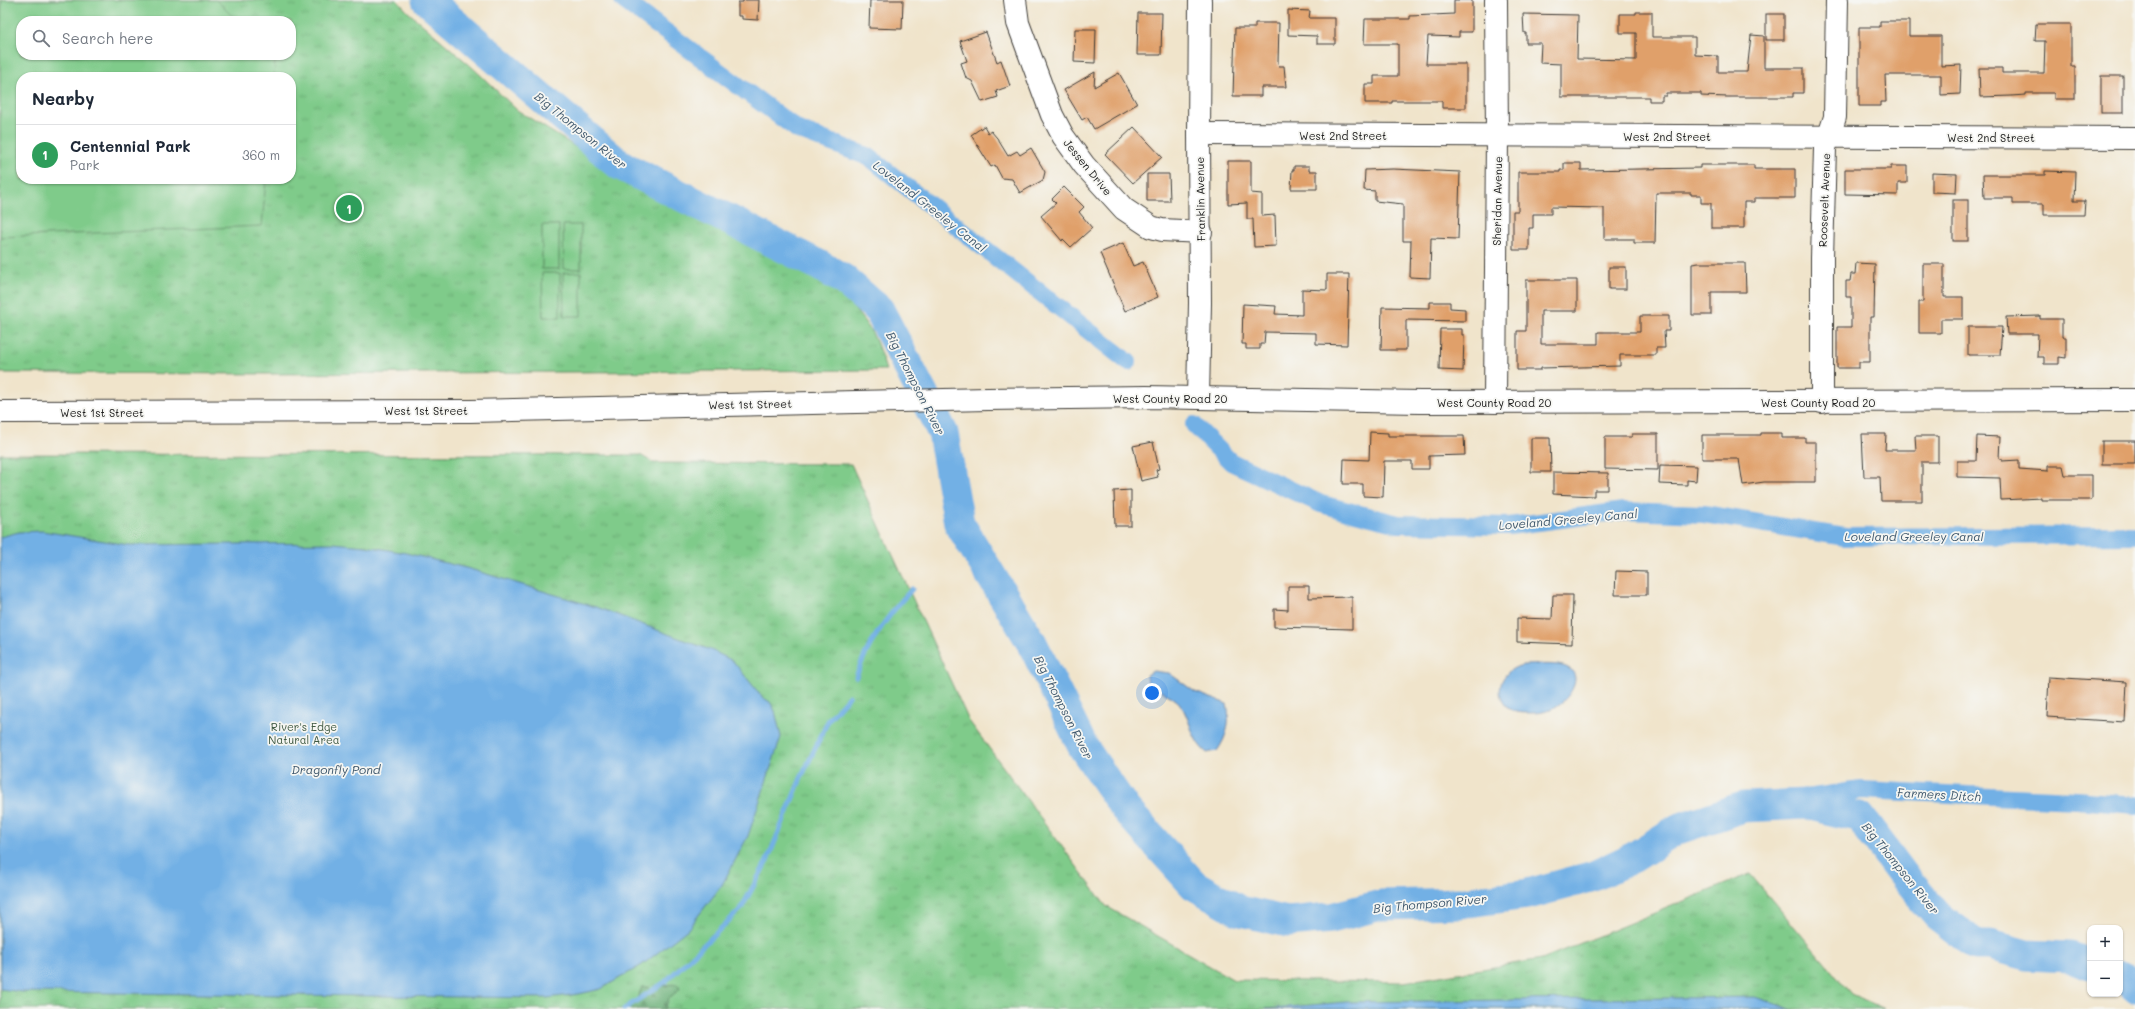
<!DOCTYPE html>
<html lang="en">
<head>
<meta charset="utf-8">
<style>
  :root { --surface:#fff; --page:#f2f2f3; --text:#1f2937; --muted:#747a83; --line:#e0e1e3; --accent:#c8321e }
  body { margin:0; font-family:Mali,sans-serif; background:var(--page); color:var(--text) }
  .controls { position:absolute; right:12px; bottom:12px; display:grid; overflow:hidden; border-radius:8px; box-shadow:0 1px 3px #0004 }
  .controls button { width:36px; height:36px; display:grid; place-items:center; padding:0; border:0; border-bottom:1px solid var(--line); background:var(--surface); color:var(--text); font:20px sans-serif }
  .you { position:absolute; left:1152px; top:693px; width:14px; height:14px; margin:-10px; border:3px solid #fff; border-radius:50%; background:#1a73e8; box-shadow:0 0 0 6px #1a73e833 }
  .badge { display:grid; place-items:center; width:26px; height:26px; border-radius:50%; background:var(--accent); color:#fff; font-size:13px; font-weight:700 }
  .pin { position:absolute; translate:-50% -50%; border:2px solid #fff; box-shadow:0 1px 4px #0006 }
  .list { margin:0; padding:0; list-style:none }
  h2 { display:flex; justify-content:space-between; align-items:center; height:52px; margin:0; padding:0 16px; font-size:17px }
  h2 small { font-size:13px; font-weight:400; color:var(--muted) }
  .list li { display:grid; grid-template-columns:26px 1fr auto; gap:12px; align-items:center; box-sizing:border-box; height:60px; padding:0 16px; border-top:1px solid var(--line) }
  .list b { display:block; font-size:15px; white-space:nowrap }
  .list p { margin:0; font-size:13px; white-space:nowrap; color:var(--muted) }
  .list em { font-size:13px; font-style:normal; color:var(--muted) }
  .icon { flex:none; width:22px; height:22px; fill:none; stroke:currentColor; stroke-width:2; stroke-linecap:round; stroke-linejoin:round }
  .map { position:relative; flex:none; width:2135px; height:1009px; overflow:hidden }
  .search { position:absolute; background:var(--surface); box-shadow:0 1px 3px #0004; left:16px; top:16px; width:280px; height:44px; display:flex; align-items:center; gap:10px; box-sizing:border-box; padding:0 14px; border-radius:16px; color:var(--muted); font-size:15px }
  .panel { position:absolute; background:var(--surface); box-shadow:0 1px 3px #0004; left:16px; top:72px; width:280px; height:112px; border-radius:16px }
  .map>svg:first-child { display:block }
  .grass { fill:url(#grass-tufts); stroke:#4e7453; fill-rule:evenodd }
  .forest { fill:url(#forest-firs); stroke:#426649 }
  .pitch { fill:#7fcb8a; stroke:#4e7453 }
  .water { fill:#72b0e5; stroke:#476680 }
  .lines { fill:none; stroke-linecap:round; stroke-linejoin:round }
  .stream { stroke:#72b0e5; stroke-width:5 }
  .canal { stroke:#72b0e5; stroke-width:18 }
  .river { stroke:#72b0e5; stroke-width:31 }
  .building { fill:#e0a06a }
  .minor-casing { stroke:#3c3a36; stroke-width:24 }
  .major-casing { stroke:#3c3a36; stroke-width:24 }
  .minor { stroke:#fff; stroke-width:22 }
  .major { stroke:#fff; stroke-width:22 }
  .labels { text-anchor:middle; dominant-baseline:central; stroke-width:3.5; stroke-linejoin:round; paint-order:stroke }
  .street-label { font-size:11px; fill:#1c1c1c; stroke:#f6f6f2 }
  .park-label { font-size:11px; fill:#3f5942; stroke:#f6f6f2 }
  .water-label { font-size:12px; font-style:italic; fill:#3e576c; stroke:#f6f6f2 }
</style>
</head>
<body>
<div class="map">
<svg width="2135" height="1009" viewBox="0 0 2135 1009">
  <defs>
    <pattern id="grass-tufts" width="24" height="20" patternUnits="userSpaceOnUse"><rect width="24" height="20" fill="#7fcb8a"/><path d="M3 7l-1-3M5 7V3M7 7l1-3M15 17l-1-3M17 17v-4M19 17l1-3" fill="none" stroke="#6dae76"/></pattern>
    <pattern id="forest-firs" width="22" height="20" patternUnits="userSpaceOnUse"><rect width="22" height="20" fill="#67af76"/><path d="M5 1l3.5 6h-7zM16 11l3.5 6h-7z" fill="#548e60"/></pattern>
  </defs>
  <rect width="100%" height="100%" fill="#f6f6f2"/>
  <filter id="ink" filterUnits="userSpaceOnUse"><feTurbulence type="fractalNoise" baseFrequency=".025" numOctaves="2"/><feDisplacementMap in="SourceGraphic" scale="8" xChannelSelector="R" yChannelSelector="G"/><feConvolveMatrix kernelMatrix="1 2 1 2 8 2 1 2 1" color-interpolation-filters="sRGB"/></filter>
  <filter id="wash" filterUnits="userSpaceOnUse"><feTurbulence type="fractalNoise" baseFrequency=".012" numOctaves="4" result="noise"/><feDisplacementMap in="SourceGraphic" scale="16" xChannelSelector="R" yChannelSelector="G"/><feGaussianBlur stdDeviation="0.9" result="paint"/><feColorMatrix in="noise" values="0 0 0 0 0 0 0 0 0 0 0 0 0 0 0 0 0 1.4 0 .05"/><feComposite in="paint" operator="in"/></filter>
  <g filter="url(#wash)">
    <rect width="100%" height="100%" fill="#f0e4cb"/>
    <g class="grass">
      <path d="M 0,0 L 397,0 L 408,12 L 472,67 L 517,110 L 582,151 L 607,156 L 627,173 L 785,252 C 817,274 852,299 872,333 C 878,344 882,358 886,370 L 269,374 L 0,373 ZM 21,21 L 291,21 L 291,55 L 21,55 ZM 21,77 L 291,77 L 291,179 L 21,179 Z"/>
      <polygon points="0,454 640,455 654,463 851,464 969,721 1106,906 1234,980 1404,982 1542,959 1750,874 1851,994 1885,1009 0,1009"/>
    </g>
    <polygon class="forest" points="677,984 680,989 669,998 665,1009 626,1009 636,1001 642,987 649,987 652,990 663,985"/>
    <g class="pitch">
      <polygon points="2,0 216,0 237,21 21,21 21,55 270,55 275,60 274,77 21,77 21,179 266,179 262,226 0,237 0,52"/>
      <rect x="542" y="225" width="17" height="44"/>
      <polygon points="563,225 581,225 581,269 564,269"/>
      <polygon points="581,272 581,316 564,316 563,273"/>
      <polygon points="542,273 560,273 560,317 543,317"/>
    </g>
    <g class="water">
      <polygon points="42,531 129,545 333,543 366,546 406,553 470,569 599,608 713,651 733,661 762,697 770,702 775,711 781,737 748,836 722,885 688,929 642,965 601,989 579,994 547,998 22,992 0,989 0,537 19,532"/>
      <path d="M 1523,665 C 1535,665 1551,663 1563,666 C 1586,672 1571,697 1558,705 C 1550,711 1542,713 1532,713 C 1527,713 1522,713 1517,712 C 1493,706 1494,671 1523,665 Z"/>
      <path d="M 1153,671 L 1169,673 L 1195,692 L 1227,704 C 1231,721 1227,737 1217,751 L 1207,753 C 1191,741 1191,719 1180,704 C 1174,696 1157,690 1148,684 L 1147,675 Z"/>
      <polygon points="1755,997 1790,1009 1265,1009 1346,1002"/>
    </g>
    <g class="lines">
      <g class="stream">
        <path d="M 856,677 C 867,643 888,615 912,589"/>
        <polyline points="624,1009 665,982 741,909 767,861 801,778 829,719 849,696"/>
      </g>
      <g class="canal">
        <polyline points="623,0 798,130 869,157 1128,362"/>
        <polyline points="1194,425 1231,462 1321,504 1398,524 1509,526 1623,511 1704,514 1845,537 2135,535"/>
        <polyline points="1743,807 1861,790 2076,800 2135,805"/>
      </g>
      <g class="river">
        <polyline points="427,0 620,165 817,264 843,279 879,310 943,433 959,523 1032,643 1083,747 1126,810 1194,885 1240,911 1288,922 1331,918 1381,905 1461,903 1528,894 1594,876 1634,857 1678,829 1743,807 1806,804 1860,817 1907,880 1937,915 1976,945 1990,945 2026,955 2070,957 2090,965"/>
        <polyline points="2120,977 2128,980 2135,987"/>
      </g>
    </g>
    <g id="blocks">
      <g class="building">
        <polygon points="743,0 759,0 758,20 742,19 742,16 738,16 738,2 743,2"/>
        <polygon points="870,0 903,0 902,29 869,28"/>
        <polygon points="1454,0 1472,0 1472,32 1459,32 1459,37 1428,36 1426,64 1466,64 1466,108 1442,108 1442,101 1392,101 1392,103 1365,103 1365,84 1374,84 1374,76 1398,76 1398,44 1364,44 1365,19 1410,19 1410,16 1454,14"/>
        <polygon points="1288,10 1310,11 1309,18 1335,18 1335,44 1317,44 1317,36 1288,35"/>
        <polygon points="1636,12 1652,12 1652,37 1695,37 1695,55 1718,56 1718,72 1747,72 1751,35 1764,36 1764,68 1803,68 1803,93 1793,93 1793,97 1728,97 1701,96 1701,93 1666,93 1666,96 1662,96 1662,101 1649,101 1649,97 1561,97 1561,64 1540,63 1541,43 1526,43 1526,33 1524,33 1523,14 1578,15 1577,59 1636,60 1636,33 1620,33 1620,14 1636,14"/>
        <polygon points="1138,13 1162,13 1161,55 1137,55"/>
        <rect x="1766" y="14" width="18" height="26"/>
        <polygon points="1880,21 1909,21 1909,36 1941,36 1941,66 1961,65 1960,94 1941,95 1941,75 1885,75 1886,102 1880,102 1880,106 1859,106 1859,27 1880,27"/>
        <polygon points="1255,23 1279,23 1278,63 1279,66 1284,66 1286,87 1261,87 1261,96 1233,96 1235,28 1255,28"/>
        <polygon points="2036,24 2071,24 2071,66 2075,66 2075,99 2054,99 2054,93 2026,93 2026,95 2011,96 1980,97 1979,68 2002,68 2002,73 2044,73 2045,41 2035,41"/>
        <polygon points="1075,29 1096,29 1095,63 1074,62"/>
        <polygon points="986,32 997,62 1001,60 1010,86 996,91 998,97 982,102 972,81 966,78 961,63 967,61 960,41"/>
        <polygon points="1095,72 1094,87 1119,73 1137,104 1094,129 1087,117 1082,120 1064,90"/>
        <rect x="2101" y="76" width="22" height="37"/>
        <polygon points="984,126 988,133 991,131 997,138 1008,156 1017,151 1020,155 1031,148 1045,172 1043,180 1020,193 1012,179 1002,178 995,165 991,167 971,135"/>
        <polygon points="1134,127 1162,157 1133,183 1105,154"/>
        <polygon points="1228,161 1251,161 1251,193 1262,194 1262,216 1275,215 1276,246 1254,247 1253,219 1247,219 1247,203 1228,204"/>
        <polygon points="1564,163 1581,163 1581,170 1700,168 1700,165 1754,165 1754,169 1795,169 1795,198 1754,198 1754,202 1744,202 1744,228 1711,228 1711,203 1701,203 1701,195 1691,195 1691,193 1656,193 1655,243 1634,243 1634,239 1604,239 1604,208 1551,207 1551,214 1533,214 1533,228 1529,228 1529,250 1513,250 1513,211 1518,211 1518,172 1560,172 1560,170 1564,170"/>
        <polygon points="1294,166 1309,166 1309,171 1317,171 1317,189 1291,189 1292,170 1294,170"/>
        <polygon points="1891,166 1907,166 1907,183 1898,183 1898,195 1845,194 1845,169 1891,169"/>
        <polygon points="1393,169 1460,172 1458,239 1431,238 1430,278 1410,277 1411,241 1403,241 1403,204 1375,201 1375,191 1364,190 1365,170"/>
        <polygon points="2045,171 2075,172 2074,201 2085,201 2084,215 2044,215 2044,204 2013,204 2013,198 1984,198 1983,175 2045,175"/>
        <polygon points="1932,173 1957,174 1956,193 1932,192"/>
        <polygon points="1147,174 1169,174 1170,201 1147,201"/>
        <polygon points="1064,187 1084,207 1079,212 1092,228 1071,247 1063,239 1062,241 1041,216 1056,203 1052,199"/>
        <rect x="1953" y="200" width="15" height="41"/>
        <polygon points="1123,243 1133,266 1143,262 1158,297 1125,311 1100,253"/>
        <polygon points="1699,263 1745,263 1746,292 1711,292 1711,315 1692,315 1692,264"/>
        <polygon points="1856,263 1875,264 1874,317 1870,317 1870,362 1859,362 1859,368 1837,368 1837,327 1851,327 1851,297 1846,297 1846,281 1850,281 1851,274 1855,274"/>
        <polygon points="1923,264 1944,264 1944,297 1963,297 1963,319 1941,319 1941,333 1919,333 1919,302 1923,302"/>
        <rect x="1609" y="267" width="17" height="22"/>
        <polygon points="1327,274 1349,274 1347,345 1316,344 1316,333 1265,332 1264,344 1260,344 1260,349 1246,349 1246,344 1242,344 1243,304 1276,306 1275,314 1302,315 1302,289 1327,290"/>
        <polygon points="1526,280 1577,280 1577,311 1541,311 1541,344 1598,344 1598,332 1640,332 1640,316 1669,316 1669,331 1664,331 1665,348 1656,348 1656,355 1620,355 1620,366 1541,368 1541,370 1517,370 1517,331 1526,331"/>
        <polygon points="1430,302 1450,302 1450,308 1465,309 1465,321 1406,320 1406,350 1381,350 1382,307 1430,308"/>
        <polygon points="2040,316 2040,319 2062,319 2062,337 2066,337 2066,358 2059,357 2059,364 2044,364 2044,357 2037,357 2038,334 2007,334 2006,317"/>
        <polygon points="1968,327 2002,327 2000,355 1968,355"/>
        <polygon points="1440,329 1462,329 1462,335 1464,335 1463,371 1439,370"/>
        <polygon points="1370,432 1388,433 1388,436 1464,436 1465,455 1429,456 1429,469 1412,469 1412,461 1384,461 1383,497 1363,496 1363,484 1343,484 1344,459 1369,460"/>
        <polygon points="1761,433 1782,433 1782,438 1805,438 1805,442 1816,442 1816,482 1764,482 1743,485 1739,459 1702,459 1702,435 1761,435"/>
        <polygon points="1632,434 1658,434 1658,470 1605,469 1605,437 1632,437"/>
        <polygon points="1862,434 1886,434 1885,450 1916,450 1915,436 1938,436 1938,462 1922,462 1922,501 1881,501 1880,477 1864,477"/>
        <polygon points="1977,436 2000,437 1999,459 2002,459 2002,461 2019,460 2019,469 2048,471 2048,466 2063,466 2065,475 2092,475 2092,499 2089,500 2041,500 2041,498 2001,500 2000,478 1957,477 1957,461 1976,461"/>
        <polygon points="1531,438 1550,438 1551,472 1531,472"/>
        <rect x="2102" y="441" width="33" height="23"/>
        <polygon points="1153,442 1159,469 1156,470 1158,477 1141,481 1133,446"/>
        <polygon points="1660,465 1697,466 1696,481 1687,480 1687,485 1659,484"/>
        <polygon points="1553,472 1608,473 1608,490 1594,490 1594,496 1553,494"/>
        <polygon points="1131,490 1131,526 1115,526 1114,491"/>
        <polygon points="1616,571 1647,572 1647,595 1615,595"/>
        <polygon points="1288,586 1309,586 1309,598 1352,597 1352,629 1274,627 1274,609 1288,610"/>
        <polygon points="1553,595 1573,595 1572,644 1517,642 1517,618 1552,619"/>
        <polygon points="2049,677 2127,682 2125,722 2047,717"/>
      </g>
    </g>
  </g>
  <g filter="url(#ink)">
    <use href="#blocks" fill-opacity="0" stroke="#3c3a36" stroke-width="1"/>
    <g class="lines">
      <defs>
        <g id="minor">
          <polyline points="1015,0 1018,23 1052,115 1063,136 1084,165 1124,209 1151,227 1162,230 1201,232"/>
          <polyline points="1199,134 2135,138"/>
          <polyline points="1198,397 1200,303 1199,134 1200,0"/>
          <polyline points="1495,402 1497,135 1496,0"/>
          <polyline points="1822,402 1822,258 1825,148 1835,117 1837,0"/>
        </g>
        <polyline id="major" points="0,412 470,411 988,399 1146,397 1420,402 2135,400"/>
      </defs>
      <use href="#minor" class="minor-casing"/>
      <use href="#major" class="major-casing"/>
      <use href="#minor" class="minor"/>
      <use href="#major" class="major"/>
    </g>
  </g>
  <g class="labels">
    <g class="street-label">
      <text x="1343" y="135">West 2nd Street</text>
      <text x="1667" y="136">West 2nd Street</text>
      <text x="1991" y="137">West 2nd Street</text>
      <text transform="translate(1088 167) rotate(51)">Jessen Drive</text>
      <text transform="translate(1200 199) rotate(-91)">Franklin Avenue</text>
      <text transform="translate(1824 200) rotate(-88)">Roosevelt Avenue</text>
      <text transform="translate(1497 201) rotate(-89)">Sheridan Avenue</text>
      <text x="1170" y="398">West County Road 20</text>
      <text x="1494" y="402">West County Road 20</text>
      <text x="1818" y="402">West County Road 20</text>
      <text transform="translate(750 404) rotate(-1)">West 1st Street</text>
      <text x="426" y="410">West 1st Street</text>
      <text x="102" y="412">West 1st Street</text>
    </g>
    <g class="park-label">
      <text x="304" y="726">River's Edge<tspan x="304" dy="13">Natural Area</tspan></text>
    </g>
    <g class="water-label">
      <text transform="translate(581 130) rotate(39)">Big Thompson River</text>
      <text transform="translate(930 206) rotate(38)">Loveland Greeley Canal</text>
      <text transform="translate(916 383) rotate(63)">Big Thompson River</text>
      <text transform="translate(1568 519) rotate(-5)">Loveland Greeley Canal</text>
      <text x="1914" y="536">Loveland Greeley Canal</text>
      <text transform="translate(1064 707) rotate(63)">Big Thompson River</text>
      <text x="336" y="769">Dragonfly Pond</text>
      <text transform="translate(1939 794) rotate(3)">Farmers Ditch</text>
      <text transform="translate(1901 868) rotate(51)">Big Thompson River</text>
      <text transform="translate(1430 903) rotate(-5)">Big Thompson River</text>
    </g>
  </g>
</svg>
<div class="controls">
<button>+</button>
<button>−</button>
</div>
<div class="you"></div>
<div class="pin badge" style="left:349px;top:208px;background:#2e9e5b">1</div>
<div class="search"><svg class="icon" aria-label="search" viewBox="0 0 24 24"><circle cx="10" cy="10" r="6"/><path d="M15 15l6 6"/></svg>Search here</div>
<section class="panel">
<h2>Nearby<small></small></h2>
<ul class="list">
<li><span class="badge" style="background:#2e9e5b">1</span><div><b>Centennial Park</b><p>Park</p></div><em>360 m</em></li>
</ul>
</section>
</div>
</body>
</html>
